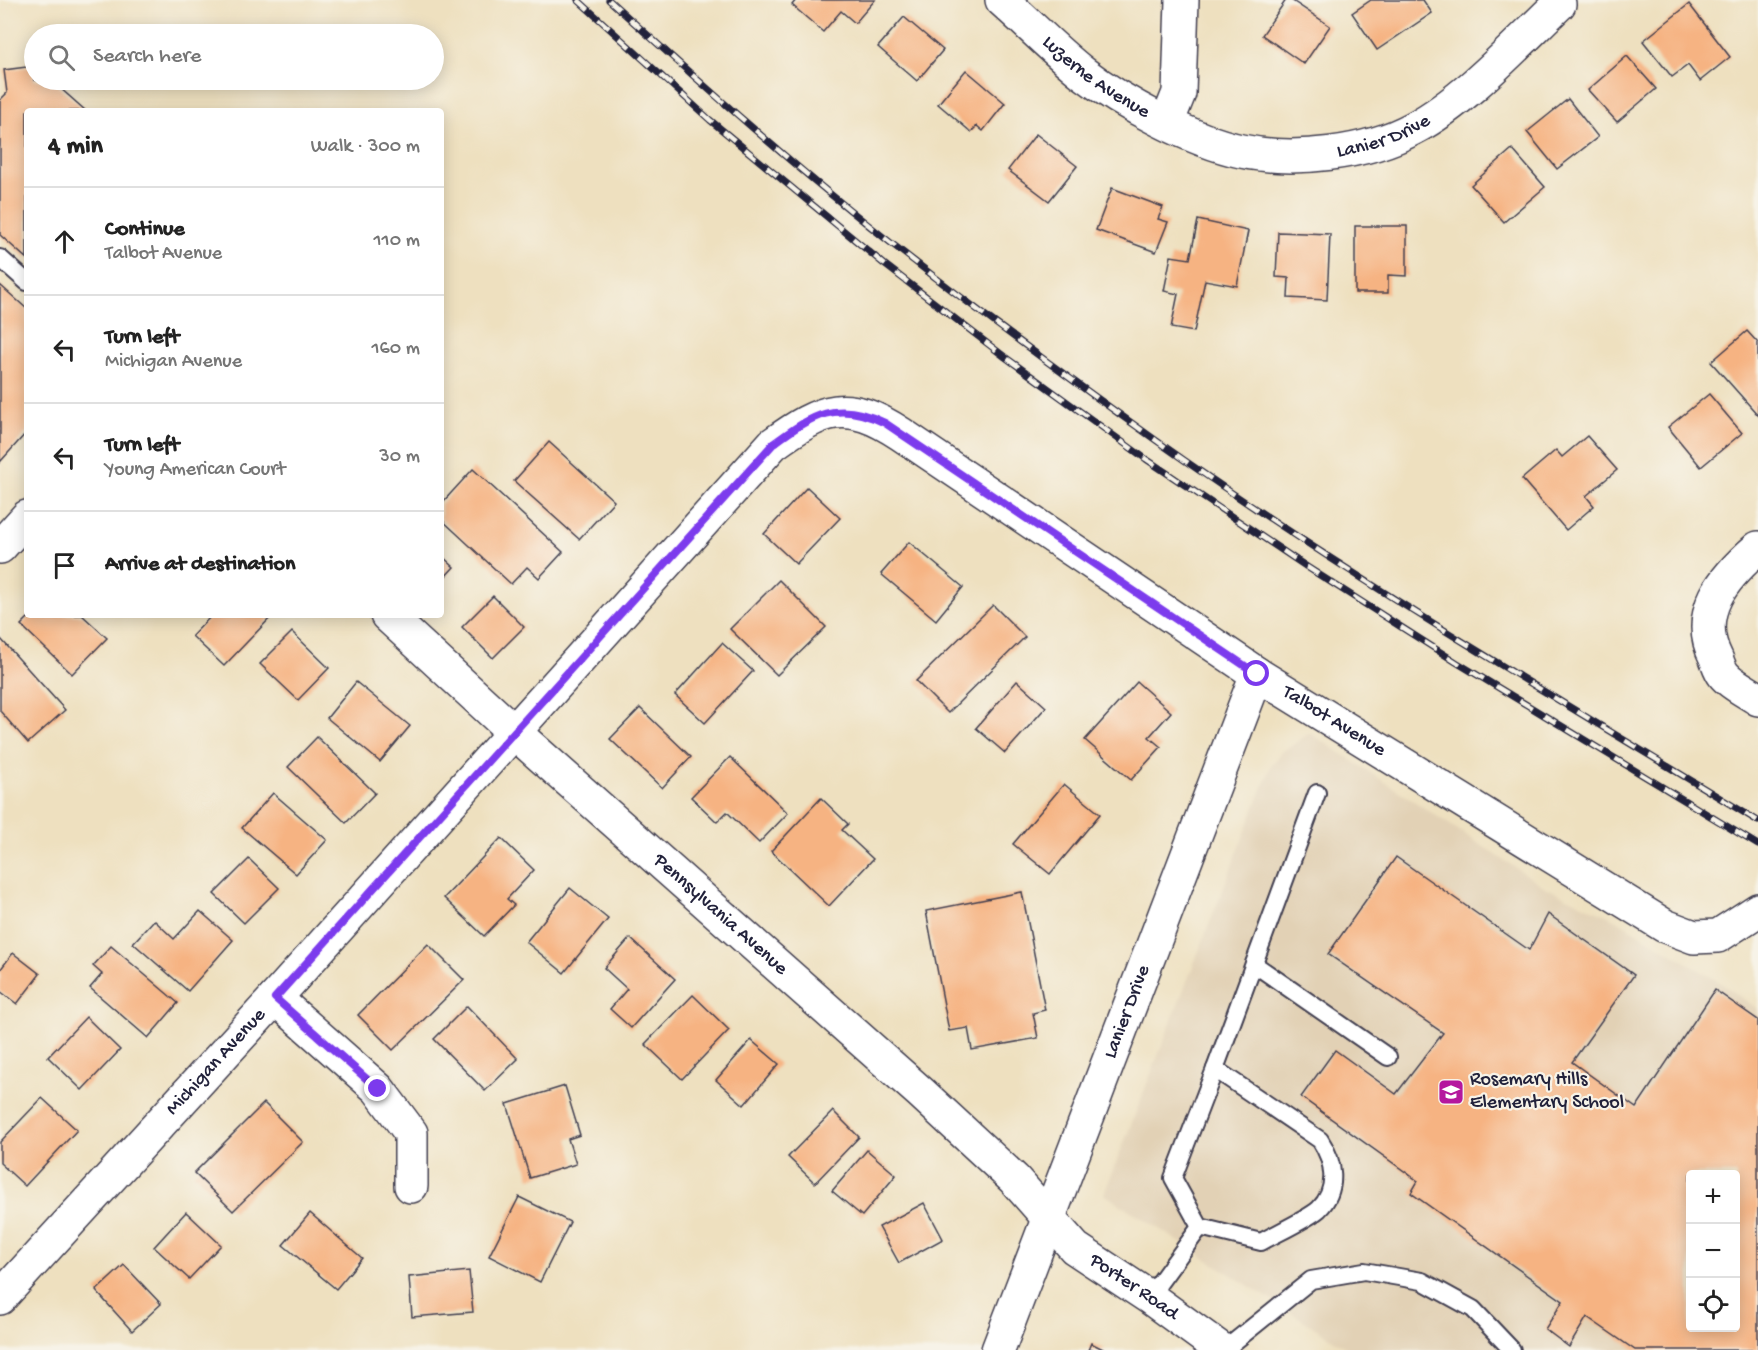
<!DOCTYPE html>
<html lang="en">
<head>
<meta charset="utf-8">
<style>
  :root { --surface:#fff; --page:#f6f6f6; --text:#222; --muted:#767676; --line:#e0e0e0 }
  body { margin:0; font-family:"Gochi Hand",sans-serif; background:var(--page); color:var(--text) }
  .controls { position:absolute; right:18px; bottom:18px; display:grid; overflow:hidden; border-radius:6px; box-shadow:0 3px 15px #0003 }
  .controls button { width:54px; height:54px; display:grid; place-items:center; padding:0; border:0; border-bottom:2px solid var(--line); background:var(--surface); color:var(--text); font:30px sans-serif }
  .stop { position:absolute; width:18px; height:18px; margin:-14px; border:4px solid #7c3aed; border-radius:50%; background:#fff }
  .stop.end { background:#7c3aed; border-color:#fff; box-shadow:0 2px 6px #0008 }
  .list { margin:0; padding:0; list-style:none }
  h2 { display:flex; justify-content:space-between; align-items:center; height:78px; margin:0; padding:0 24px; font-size:26px }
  h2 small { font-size:20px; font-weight:400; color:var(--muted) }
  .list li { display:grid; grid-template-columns:39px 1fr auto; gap:18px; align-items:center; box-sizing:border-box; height:108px; padding:0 24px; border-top:2px solid var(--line) }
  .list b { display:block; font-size:22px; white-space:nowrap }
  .list p { margin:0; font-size:20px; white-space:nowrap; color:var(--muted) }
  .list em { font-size:20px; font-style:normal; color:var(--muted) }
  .icon { flex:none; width:33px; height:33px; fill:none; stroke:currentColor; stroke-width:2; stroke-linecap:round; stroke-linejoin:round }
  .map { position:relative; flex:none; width:1758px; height:1350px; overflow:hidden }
  .search { position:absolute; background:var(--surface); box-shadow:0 3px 15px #0003; left:24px; top:24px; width:420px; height:66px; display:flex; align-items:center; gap:15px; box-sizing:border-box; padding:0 21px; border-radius:33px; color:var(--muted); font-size:22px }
  .panel { position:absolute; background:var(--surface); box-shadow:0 3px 15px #0003; left:24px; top:108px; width:420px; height:510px; border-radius:6px }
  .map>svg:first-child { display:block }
  .built { fill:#e2d1b5; fill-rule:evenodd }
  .building { fill:#f6b382; fill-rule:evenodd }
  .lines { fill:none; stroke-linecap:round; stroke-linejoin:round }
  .service-casing { stroke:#413e4f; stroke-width:20 }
  .minor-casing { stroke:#413e4f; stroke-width:36 }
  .tertiary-casing { stroke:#413e4f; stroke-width:36 }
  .service { stroke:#fff; stroke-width:16 }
  .minor { stroke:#fff; stroke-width:33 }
  .tertiary { stroke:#fff; stroke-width:33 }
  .rail-casing { stroke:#22223b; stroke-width:7 }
  .rail { stroke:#f7f3e8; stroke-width:4.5; stroke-dasharray:14; stroke-linecap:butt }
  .route { stroke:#7c3aed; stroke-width:8 }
  .labels { text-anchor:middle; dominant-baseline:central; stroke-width:4.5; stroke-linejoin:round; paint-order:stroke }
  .street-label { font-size:20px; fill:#22223b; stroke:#f7f3e8 }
  .poi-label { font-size:20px; fill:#22223b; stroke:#f7f3e8; text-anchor:start }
</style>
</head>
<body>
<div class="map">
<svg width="1758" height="1350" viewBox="0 0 1758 1350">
  <rect width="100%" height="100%" fill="#f7f3e8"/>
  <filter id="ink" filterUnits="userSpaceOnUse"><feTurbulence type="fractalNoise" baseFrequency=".0167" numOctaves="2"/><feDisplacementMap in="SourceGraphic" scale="12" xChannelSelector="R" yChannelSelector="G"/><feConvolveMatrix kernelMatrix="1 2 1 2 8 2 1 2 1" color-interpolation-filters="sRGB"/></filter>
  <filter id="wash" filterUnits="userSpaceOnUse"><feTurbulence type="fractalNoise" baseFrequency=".008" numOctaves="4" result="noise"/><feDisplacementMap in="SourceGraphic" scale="24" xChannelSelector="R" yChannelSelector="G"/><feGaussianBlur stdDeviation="1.35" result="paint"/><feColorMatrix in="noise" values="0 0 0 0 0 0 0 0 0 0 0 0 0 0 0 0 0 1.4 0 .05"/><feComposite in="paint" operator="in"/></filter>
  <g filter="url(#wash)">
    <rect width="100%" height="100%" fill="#eee0bf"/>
    <path class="built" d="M 1310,733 L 1545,887 L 1615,919 L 1719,982 L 1758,1009 L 1758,1350 L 1350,1350 L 1104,1194 L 1271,766 L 1283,751 ZM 1690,1174 L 1736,1174 L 1736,1328 L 1690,1328 Z"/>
    <g id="blocks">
      <g class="building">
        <polygon points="796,0 875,0 855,23 841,11 823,32 792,5"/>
        <polygon points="1286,0 1291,0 1330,26 1304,64 1262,35"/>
        <polygon points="1371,0 1423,0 1432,13 1377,50 1352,13"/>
        <polygon points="1689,4 1730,57 1700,81 1688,65 1672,77 1643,41"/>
        <polygon points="904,17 943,50 917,81 878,47"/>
        <polygon points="1627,56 1656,89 1617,122 1588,90"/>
        <polygon points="34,66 34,80 51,80 86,111 27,111 27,259 0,235 0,100 7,93 4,70"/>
        <polygon points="966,70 1005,103 983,131 977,126 971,132 938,104"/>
        <polygon points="1568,99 1598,137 1557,169 1527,132"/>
        <polygon points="1036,134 1077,166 1049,201 1008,170"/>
        <polygon points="1512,149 1545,187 1504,222 1471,185"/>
        <polygon points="1112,188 1163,207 1158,219 1168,222 1156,252 1096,230"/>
        <polygon points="1198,220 1248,231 1237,286 1205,280 1194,332 1171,328 1178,294 1164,291 1171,256 1190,259"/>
        <polygon points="1355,226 1407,226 1407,276 1388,275 1388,293 1355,293"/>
        <polygon points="1278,232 1330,234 1327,300 1288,298 1289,278 1276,277"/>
        <polygon points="0,285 27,309 27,432 0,462"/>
        <polygon points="1747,331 1758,343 1758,415 1711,362"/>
        <polygon points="1709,394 1742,433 1701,467 1668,427"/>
        <polygon points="1587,436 1617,470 1586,496 1594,506 1566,530 1522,479 1556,450 1562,457"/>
        <polygon points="549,442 614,501 579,539 514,481"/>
        <polygon points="473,469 563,552 539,578 527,567 511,584 441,519 441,504"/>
        <polygon points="807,487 840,518 796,564 764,534"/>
        <polygon points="909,542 963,587 936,620 881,574"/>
        <polygon points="441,555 454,567 441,581"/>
        <polygon points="779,580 826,627 777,675 730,629"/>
        <polygon points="493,596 524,627 493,658 462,627"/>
        <polygon points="993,605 1025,637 948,713 916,681"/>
        <polygon points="31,615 82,615 107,638 72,674 21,625"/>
        <polygon points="212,615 273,615 224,666 192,636"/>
        <polygon points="292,632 329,668 298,700 260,664"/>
        <polygon points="0,638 65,710 28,743 0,711"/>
        <polygon points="722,643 753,671 705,723 675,695"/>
        <polygon points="1017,681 1046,707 1005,753 976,728"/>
        <polygon points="356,682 410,726 380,762 327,718"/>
        <polygon points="1137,682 1171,712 1149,737 1161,747 1131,780 1085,740"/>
        <polygon points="640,708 691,757 662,788 610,739"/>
        <polygon points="317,737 375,793 346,823 288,767"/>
        <polygon points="730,757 788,813 759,843 727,812 717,822 691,797"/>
        <polygon points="1064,784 1100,814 1050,874 1013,844"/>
        <polygon points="273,793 327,840 296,874 242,828"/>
        <polygon points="821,798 848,824 842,830 873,859 829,906 771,851"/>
        <polygon points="501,838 534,870 507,899 514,905 484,936 444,898"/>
        <path d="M 1396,857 L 1529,950 L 1548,914 L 1634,975 L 1572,1062 L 1636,1108 L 1715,990 L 1758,1020 L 1758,1350 L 1635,1350 L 1587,1317 L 1569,1347 L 1545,1329 L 1563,1301 L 1411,1193 L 1418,1181 L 1301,1097 L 1335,1050 L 1396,1094 L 1443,1033 L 1328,954 ZM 1690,1174 L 1736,1174 L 1736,1328 L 1690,1328 Z"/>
        <polygon points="249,859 279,888 244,923 214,894"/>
        <polygon points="570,888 608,919 564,973 526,942"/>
        <polygon points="1022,892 1045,1010 1033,1013 1038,1038 972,1050 968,1028 949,1031 926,911"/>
        <polygon points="200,911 233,940 188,991 133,943 154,920 174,939"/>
        <polygon points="630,938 675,979 631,1028 610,1009 627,989 604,968"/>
        <polygon points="428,944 464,980 393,1050 358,1015"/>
        <polygon points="111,946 178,1003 148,1038 90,988 102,974 93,966"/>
        <polygon points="13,953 40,974 17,1004 0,991 0,970"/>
        <polygon points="693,995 729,1030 682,1079 645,1044"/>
        <polygon points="467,1006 518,1059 485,1091 434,1039"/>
        <polygon points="86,1017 120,1050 82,1090 48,1057"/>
        <polygon points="751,1040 779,1064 744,1105 716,1080"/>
        <polygon points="565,1086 580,1135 568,1139 576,1164 530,1178 507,1104"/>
        <polygon points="42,1098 77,1130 25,1186 0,1163 0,1142"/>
        <polygon points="264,1103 303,1142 233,1211 194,1173"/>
        <polygon points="833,1111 859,1137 815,1183 788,1157"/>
        <polygon points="867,1150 896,1175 862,1216 832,1191"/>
        <polygon points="519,1197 570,1222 540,1282 489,1256"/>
        <polygon points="924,1203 943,1239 899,1263 879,1227"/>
        <polygon points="186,1212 221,1245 189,1279 154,1247"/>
        <polygon points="310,1213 362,1258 336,1289 283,1245"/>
        <polygon points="124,1265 161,1304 132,1331 96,1291"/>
        <polygon points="469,1271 473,1312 412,1317 409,1277"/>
        <polygon points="1091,1343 1105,1350 1088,1350"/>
      </g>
    </g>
  </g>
  <g filter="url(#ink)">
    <use href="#blocks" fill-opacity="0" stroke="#413e4f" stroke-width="1.5"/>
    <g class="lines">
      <defs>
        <g id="service">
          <polyline points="0,258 27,282"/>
          <polyline points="1254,964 1388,1057"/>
          <polyline points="1215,1069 1317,793"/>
          <path d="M 1149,1297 L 1200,1227 L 1261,1242 C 1275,1234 1308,1219 1319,1209 C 1339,1189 1334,1161 1320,1140 L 1215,1069 L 1173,1178 L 1200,1227"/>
          <polyline points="1224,1350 1311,1280 1364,1271 1422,1281 1473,1309 1512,1350"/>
        </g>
        <g id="minor">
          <path id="s1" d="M 1002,0 C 1029,24 1055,51 1083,73 C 1122,103 1193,141 1241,151 C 1294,162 1366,154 1414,128 C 1465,101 1517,44 1559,4"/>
          <polyline points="1167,123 1179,93 1182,0"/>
          <polyline points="0,547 27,517"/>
          <path d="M 1758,548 C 1724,577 1693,613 1716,658 C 1718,663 1720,670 1724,675 C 1731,684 1748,692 1758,699"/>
          <path id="s2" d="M 387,615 L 514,732 L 773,444 C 823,408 847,398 901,434 L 1257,674 L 1665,926 L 1694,937 L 1718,936 L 1758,910"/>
          <polyline points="275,998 378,1089 411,1133 411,1186"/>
          <path id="s3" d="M 998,1350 L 1257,674"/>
        </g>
        <g id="tertiary">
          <path id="s4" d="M 0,1298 L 275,998 L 514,732 L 920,1092 L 1014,1179 L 1075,1248 L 1149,1297 L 1222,1350"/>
        </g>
      </defs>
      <use href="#service" class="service-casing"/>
      <use href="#minor" class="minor-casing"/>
      <use href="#tertiary" class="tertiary-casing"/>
      <use href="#service" class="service"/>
      <use href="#minor" class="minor"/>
      <use href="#tertiary" class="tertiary"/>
      <defs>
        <g id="rail">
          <polyline points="578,0 710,120 884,264 1005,357 1146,459 1307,567 1456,662 1758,845"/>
          <path d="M 609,0 C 704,86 799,171 900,250 C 984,316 1070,379 1157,441 C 1350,578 1556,698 1758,821"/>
        </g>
      </defs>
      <use href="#rail" class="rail-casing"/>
      <use href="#rail" class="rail"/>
    </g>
  </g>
  <g class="lines" filter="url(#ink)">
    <path class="route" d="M 378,1089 L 275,998 L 773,444 C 812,415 837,399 885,423 L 1257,674"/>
  </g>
  <defs>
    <symbol id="school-square" viewBox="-11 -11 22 22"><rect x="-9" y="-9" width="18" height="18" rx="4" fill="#b5179e" stroke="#f7f3e8"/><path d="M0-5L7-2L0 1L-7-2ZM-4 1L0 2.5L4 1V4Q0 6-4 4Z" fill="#fff"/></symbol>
  </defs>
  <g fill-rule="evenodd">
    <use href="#school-square" x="1436" y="1077" width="30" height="30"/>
  </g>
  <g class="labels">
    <g class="street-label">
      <text stroke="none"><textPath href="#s1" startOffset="122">Luzerne Avenue</textPath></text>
      <text stroke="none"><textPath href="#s1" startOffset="432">Lanier Drive</textPath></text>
      <text stroke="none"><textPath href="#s2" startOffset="1221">Talbot Avenue</textPath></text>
      <text stroke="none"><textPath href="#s4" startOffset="1040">Pennsylvania Avenue</textPath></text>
      <text stroke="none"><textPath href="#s3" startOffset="362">Lanier Drive</textPath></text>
      <text stroke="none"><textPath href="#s4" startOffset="320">Michigan Avenue</textPath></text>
      <text stroke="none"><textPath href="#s4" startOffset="1598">Porter Road</textPath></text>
    </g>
    <g class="poi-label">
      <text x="1470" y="1080">Rosemary Hills<tspan x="1470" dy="23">Elementary School</tspan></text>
    </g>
  </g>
</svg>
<div class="controls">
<button>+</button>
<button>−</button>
<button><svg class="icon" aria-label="locate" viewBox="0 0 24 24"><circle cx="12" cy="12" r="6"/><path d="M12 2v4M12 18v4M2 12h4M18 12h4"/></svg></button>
</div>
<div class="stop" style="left:1257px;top:674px"></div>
<div class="stop end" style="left:378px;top:1089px"></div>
<div class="search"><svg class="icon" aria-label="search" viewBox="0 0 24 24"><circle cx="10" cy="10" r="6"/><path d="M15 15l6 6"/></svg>Search here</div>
<section class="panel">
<h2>4 min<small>Walk · 300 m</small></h2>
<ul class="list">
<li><svg class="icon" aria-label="ahead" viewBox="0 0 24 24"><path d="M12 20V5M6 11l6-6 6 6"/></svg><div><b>Continue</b><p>Talbot Avenue</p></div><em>110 m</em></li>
<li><svg class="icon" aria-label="left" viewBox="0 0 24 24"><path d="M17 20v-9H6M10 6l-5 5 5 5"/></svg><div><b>Turn left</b><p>Michigan Avenue</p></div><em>160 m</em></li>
<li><svg class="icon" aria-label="left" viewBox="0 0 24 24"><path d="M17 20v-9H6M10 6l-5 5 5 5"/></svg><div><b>Turn left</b><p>Young American Court</p></div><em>30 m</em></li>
<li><svg class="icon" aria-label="arrive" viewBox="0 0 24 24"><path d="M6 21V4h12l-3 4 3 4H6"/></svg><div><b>Arrive at destination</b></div></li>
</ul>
</section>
</div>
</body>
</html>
